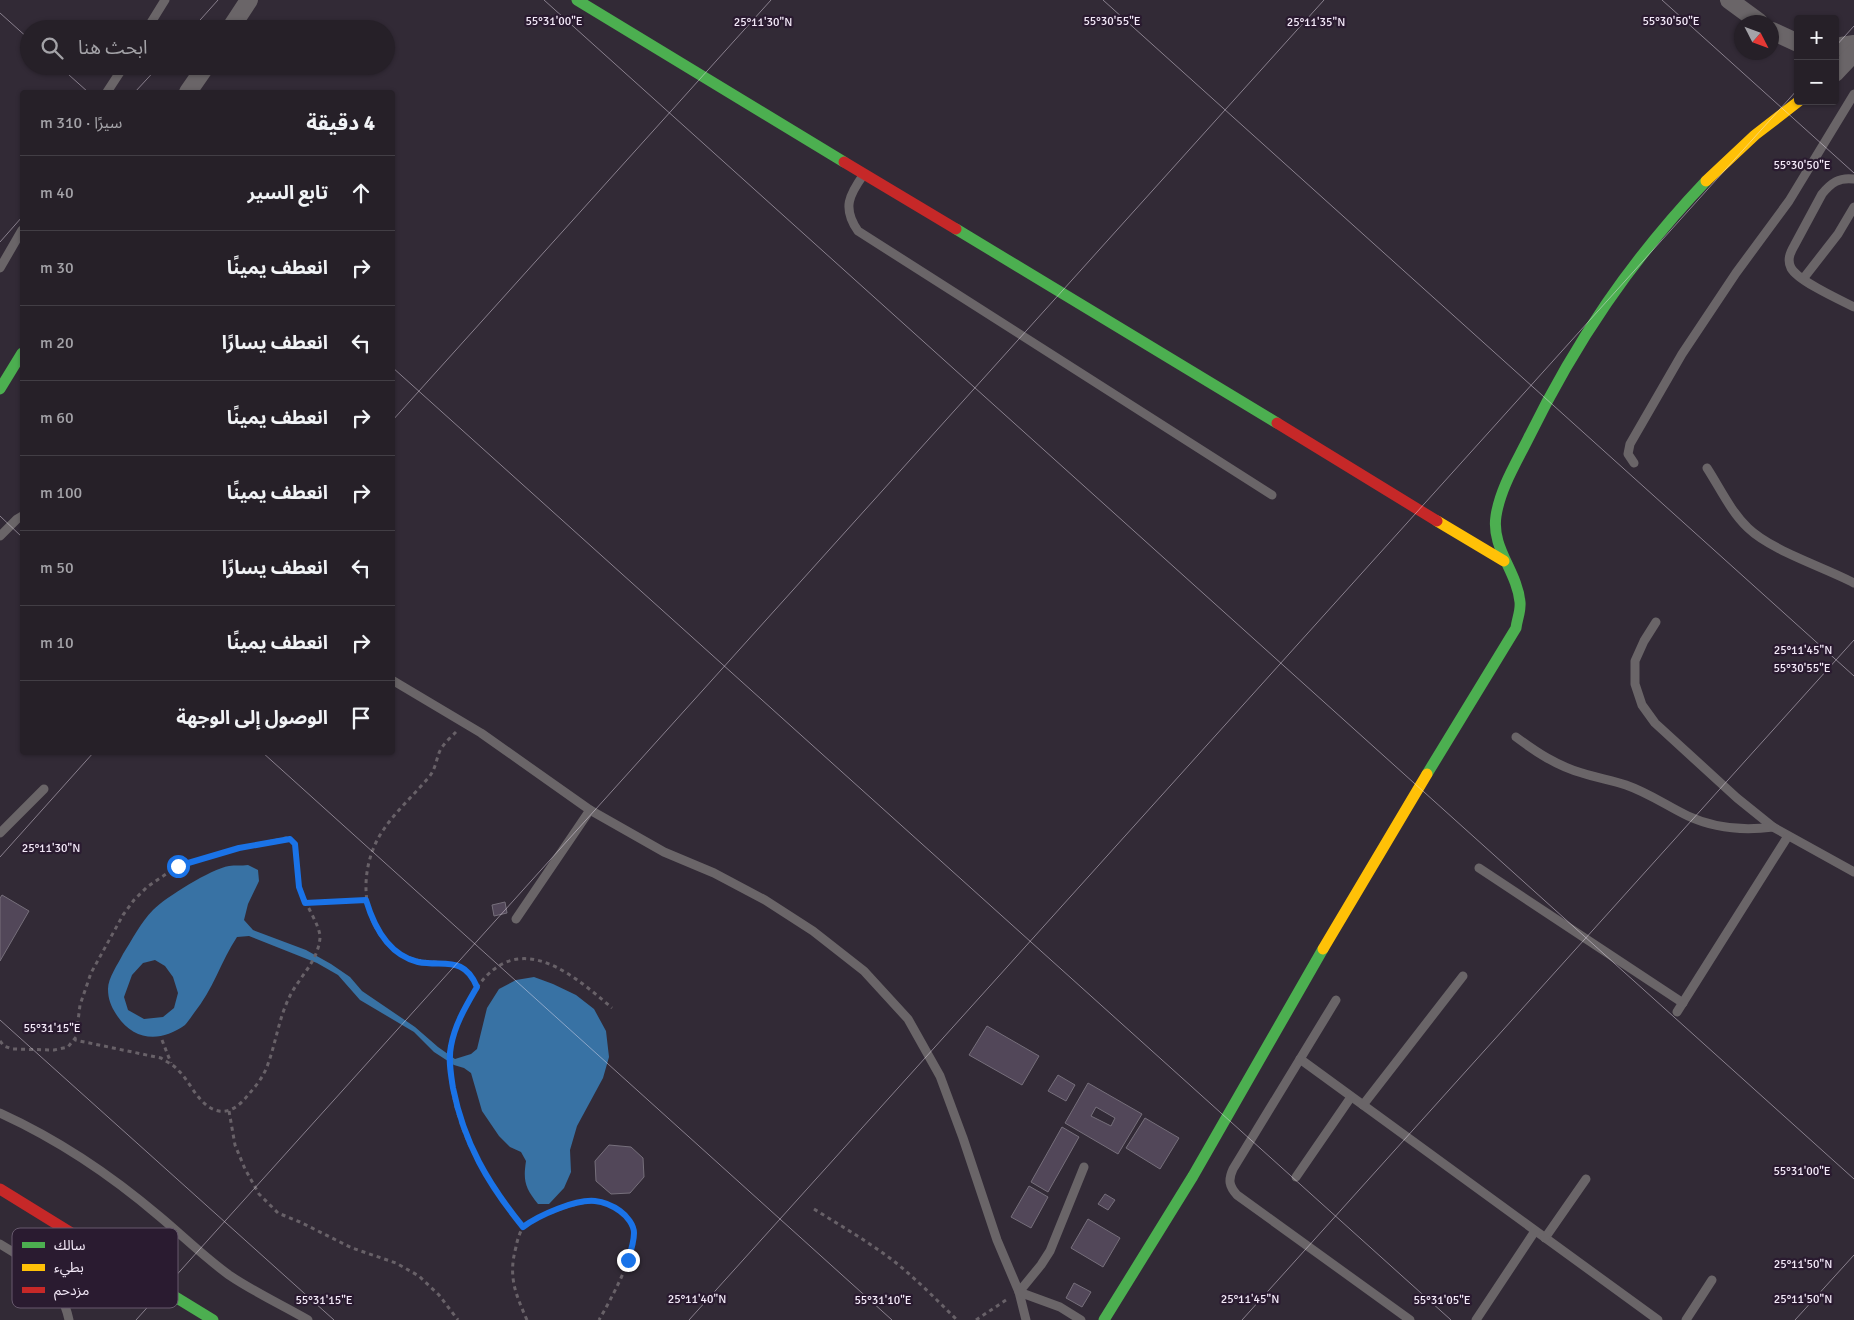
<!DOCTYPE html>
<html lang="ar">
<head>
<meta charset="utf-8">
<style>
  :root { --surface:#262028; --page:#2e2830; --text:#f1f3f6; --muted:#a4a3a8; --line:#423e45 }
  body { margin:0; font-family:Signika,"Noto Sans Arabic",sans-serif; background:var(--page); color:var(--text); direction:rtl }
  .controls { position:absolute; right:15px; top:15px; display:grid; overflow:hidden; border-radius:5px; box-shadow:0 1px 4px #0004 }
  .controls button { width:45px; height:45px; display:grid; place-items:center; padding:0; border:0; border-bottom:1px solid var(--line); background:var(--surface); color:var(--text); font:25px sans-serif }
  .compass { position:absolute; left:1734px; top:15px; width:45px; height:45px; border-radius:50%; background:var(--surface); box-shadow:0 1px 4px #0004; rotate:132deg }
  .stop { position:absolute; width:15px; height:15px; margin:-11px; border:4px solid #1a73e8; border-radius:50%; background:#fff }
  .stop.end { background:#1a73e8; border-color:#fff; box-shadow:0 1px 5px #0008 }
  .list { margin:0; padding:0; list-style:none }
  h2 { display:flex; justify-content:space-between; align-items:center; height:65px; margin:0; padding:0 20px; font-size:21px }
  h2 small { font-size:16px; font-weight:400; color:var(--muted) }
  .list li { display:grid; grid-template-columns:32px 1fr auto; gap:15px; align-items:center; box-sizing:border-box; height:75px; padding:0 20px; border-top:1px solid var(--line) }
  .list b { display:block; font-size:19px; white-space:nowrap }
  .list em { font-size:16px; font-style:normal; color:var(--muted) }
  .icon { flex:none; width:28px; height:28px; fill:none; stroke:currentColor; stroke-width:2; stroke-linecap:round; stroke-linejoin:round }
  .map { position:relative; flex:none; width:1854px; height:1320px; overflow:hidden; direction:ltr }
  .search { position:absolute; background:var(--surface); box-shadow:0 1px 4px #0004; left:20px; top:20px; width:375px; height:55px; display:flex; align-items:center; gap:12px; box-sizing:border-box; padding:0 18px; border-radius:28px; color:var(--muted); font-size:19px }
  .panel { position:absolute; background:var(--surface); box-shadow:0 1px 4px #0004; left:20px; top:90px; width:375px; height:665px; border-radius:5px; direction:rtl }
  .map>svg:first-child { display:block }
  .water { fill:#3872a4; fill-rule:evenodd }
  .building { fill:#524759; stroke:#766f7b; fill-rule:evenodd }
  .lines { fill:none; stroke-linecap:round; stroke-linejoin:round }
  .path { stroke:#686168; stroke-width:3; stroke-dasharray:4 4; stroke-linecap:butt }
  .lane { stroke:#6a6568; stroke-width:9 }
  .street { stroke:#6a6568; stroke-width:18 }
  .fast { stroke:#4caf50; stroke-width:11 }
  .slow { stroke:#ffc107; stroke-width:11 }
  .jam { stroke:#c62828; stroke-width:11 }
  .route { stroke:#1a73e8; stroke-width:6 }
  .ticks { fill:none; stroke:#f3e9f8; stroke-width:1; stroke-opacity:0.45 }
  .key { fill:#2a1b30; stroke:#66596c; stroke-width:1 }
  .key-label { font-size:14px; fill:#f3e9f8 }
  .ticks-label { font-size:12px; text-anchor:middle; fill:#f3e9f8; stroke:#2a1b30; stroke-width:4.5; stroke-linejoin:round; paint-order:stroke }
</style>
</head>
<body>
<div class="map">
<svg width="1854" height="1320" viewBox="0 0 1854 1320">
  <rect width="100%" height="100%" fill="#322a36"/>
  <path class="water" d="M 248,865 L 258,870 L 259,881 L 248,904 L 244,920 L 253,930 L 306,950 L 331,964 L 350,977 L 362,991 L 415,1027 L 438,1047 L 455,1059 L 471,1054 L 477,1049 L 487,1008 L 499,989 L 516,980 L 534,977 L 553,984 L 576,995 L 594,1009 L 606,1031 L 609,1057 L 603,1078 L 577,1126 L 570,1150 L 571,1172 L 564,1188 L 549,1204 L 538,1204 C 525,1188 523,1181 526,1161 L 521,1152 L 510,1147 L 499,1136 L 482,1111 L 471,1073 L 464,1068 L 454,1065 L 434,1052 L 414,1032 L 360,1000 L 338,975 L 317,963 L 249,936 L 237,937 C 221,961 213,990 194,1013 C 191,1017 188,1022 185,1025 C 160,1043 133,1041 116,1014 C 111,1006 108,999 108,989 C 108,978 118,964 123,954 C 132,940 141,922 153,910 C 166,897 211,869 229,866 C 235,865 241,866 248,865 ZM 155,960 L 165,966 L 173,977 L 178,993 L 174,1008 L 163,1017 L 144,1019 L 128,1010 L 124,997 L 132,975 L 143,963 Z"/>
  <g class="building">
    <polygon points="2,895 29,911 0,961 0,898"/>
    <polygon points="505,902 507,913 494,916 492,905"/>
    <polygon points="987,1026 1039,1056 1022,1085 969,1055"/>
    <polygon points="1058,1075 1075,1085 1066,1101 1048,1091"/>
    <path d="M 1088,1083 L 1142,1114 L 1118,1154 L 1065,1123 ZM 1096,1107 L 1115,1118 L 1111,1126 L 1091,1116 Z"/>
    <polygon points="1145,1118 1179,1138 1160,1169 1126,1148"/>
    <polygon points="1062,1127 1079,1137 1048,1192 1031,1182"/>
    <polygon points="609,1145 631,1147 643,1158 644,1177 630,1193 611,1194 596,1181 595,1161"/>
    <polygon points="1029,1186 1048,1197 1031,1228 1011,1217"/>
    <polygon points="1105,1194 1115,1200 1108,1210 1098,1204"/>
    <polygon points="1088,1219 1120,1238 1103,1267 1071,1248"/>
    <polygon points="1074,1283 1091,1292 1082,1307 1066,1298"/>
  </g>
  <g class="lines">
    <g class="path">
      <path d="M 456,732 C 450,738 442,745 439,753 C 436,761 435,770 429,777 C 414,795 397,810 384,829 C 358,865 358,926 398,952 C 428,972 461,949 477,987"/>
      <polyline points="305,903 366,901"/>
      <polyline points="162,1040 171,1063"/>
      <path d="M 0,1041 L 4,1046 L 12,1049 L 54,1050 L 68,1047 L 76,1037 L 80,1005 L 91,973 L 123,915 L 134,900 L 147,887 L 178,866 L 239,848 L 286,838 L 293,841 C 300,853 295,874 300,889 C 304,902 321,927 320,938 C 318,962 298,978 289,998 C 279,1018 276,1042 268,1064 C 264,1076 256,1086 248,1095 C 241,1104 231,1113 219,1111 C 200,1108 191,1083 179,1071 C 174,1065 167,1062 161,1058 L 75,1040"/>
      <polyline points="229,1111 235,1145 245,1169 259,1194 278,1213 300,1222 352,1248 396,1263 419,1276 439,1295 458,1320"/>
      <path d="M 814,1209 C 841,1226 869,1242 895,1262 C 917,1280 937,1300 957,1320"/>
      <path d="M 523,1227 C 486,1183 455,1131 450,1072 C 448,1045 457,1023 469,1000 C 511,925 565,967 612,1008"/>
      <path d="M 527,1320 C 515,1293 508,1276 516,1247 C 517,1241 520,1231 524,1226 C 532,1218 545,1215 555,1211 C 579,1202 605,1194 625,1216 C 629,1220 634,1226 634,1232 C 636,1254 610,1301 599,1320"/>
      <polyline points="976,1320 1009,1298"/>
    </g>
    <g class="lane">
      <polyline points="147,29 165,0"/>
      <polyline points="107,92 124,66"/>
      <path d="M 864,174 C 849,195 842,208 858,231 L 1272,495"/>
      <path d="M 1854,179 C 1839,177 1831,183 1822,194 L 1794,246 C 1790,253 1787,260 1791,268 C 1798,281 1840,300 1854,307"/>
      <polyline points="0,268 22,230"/>
      <polyline points="1803,279 1838,234 1854,207"/>
      <polyline points="1634,463 1628,454 1630,444 1682,354 1736,273 1789,201 1854,94"/>
      <path d="M 1707,468 C 1720,488 1731,512 1748,528 C 1772,551 1824,567 1854,583"/>
      <polyline points="0,536 17,519 22,516"/>
      <polyline points="1656,622 1644,641 1635,661 1635,684 1642,705 1655,723 1737,798 1773,827 1854,872"/>
      <polyline points="392,680 481,733 590,810 664,852 714,873 765,900 813,931 864,971 908,1019 940,1076 963,1138 997,1240 1019,1292 1026,1320"/>
      <path d="M 1516,737 C 1536,752 1557,766 1582,773 C 1597,778 1612,780 1626,785 C 1649,793 1667,806 1688,816 C 1716,829 1743,831 1773,827"/>
      <polyline points="0,833 44,789"/>
      <polyline points="1479,868 1683,1003"/>
      <polyline points="516,919 590,810"/>
      <path d="M 1336,1000 L 1233,1169 C 1228,1180 1229,1186 1237,1195 L 1410,1320"/>
      <polyline points="1677,1012 1788,836"/>
      <polyline points="1300,1059 1658,1320"/>
      <polyline points="1363,1105 1463,976"/>
      <path d="M 0,1113 C 57,1139 111,1175 159,1216 C 183,1236 204,1257 229,1275 C 254,1292 282,1305 308,1320"/>
      <polyline points="1296,1177 1351,1097"/>
      <polyline points="1545,1238 1586,1179"/>
      <path d="M 0,1244 C 32,1263 61,1281 69,1320"/>
      <polyline points="1081,1320 1060,1307 1019,1292 1041,1265 1050,1251 1084,1167"/>
      <polyline points="1476,1320 1535,1231"/>
      <polyline points="1686,1320 1712,1280"/>
    </g>
    <g class="street">
      <polyline points="1729,0 1759,22"/>
      <polyline points="230,29 249,0"/>
      <polyline points="1772,31 1798,43"/>
      <polyline points="1835,47 1854,44"/>
      <polyline points="1835,73 1854,53"/>
      <polyline points="188,92 206,66"/>
    </g>
    <g class="fast">
      <polyline points="577,0 844,162"/>
      <polyline points="956,229 1277,423"/>
      <polyline points="0,389 22,353"/>
      <path d="M 1427,774 L 1516,628 C 1517,619 1521,611 1520,602 C 1517,571 1491,548 1496,516 C 1500,489 1516,463 1528,439 C 1576,341 1631,260 1706,181"/>
      <polyline points="141,1276 213,1320"/>
      <polyline points="1104,1320 1193,1176 1323,949"/>
    </g>
    <g class="slow">
      <polyline points="1706,181 1755,135 1799,101"/>
      <polyline points="1437,521 1504,561"/>
      <polyline points="1323,949 1427,774"/>
    </g>
    <g class="jam">
      <polyline points="844,162 956,229"/>
      <polyline points="1277,423 1437,521"/>
      <polyline points="0,1189 141,1276"/>
    </g>
  </g>
  <g class="lines">
    <path class="route" d="M 178,866 L 239,848 L 290,839 L 295,844 L 299,887 L 305,903 L 366,900 C 374,927 389,955 418,962 C 444,967 464,955 477,987 C 466,1006 455,1024 451,1046 C 448,1060 451,1075 453,1088 C 464,1143 488,1184 523,1227 C 539,1215 576,1199 595,1201 C 604,1202 613,1206 620,1211 C 627,1216 634,1225 634,1233 C 634,1242 631,1251 628,1260"/>
  </g>
  <path class="ticks" d="M 544,0 L 1854,1179M 1103,0 L 1854,676M 1662,0 L 1854,173M 0,13 L 29,39M 192,29 L 218,0M 1835,47 L 1854,26M 59,66 L 88,92M 135,92 L 159,66M 0,242 L 22,217M 392,367 L 1451,1320M 392,421 L 771,0M 0,516 L 22,537M 262,752 L 892,1320M 0,857 L 94,752M 0,1020 L 334,1320M 136,1320 L 1324,0M 689,1320 L 1798,89M 1242,1320 L 1854,640M 1795,1320 L 1854,1255"/>
  <rect x="12" y="1228" width="166" height="80" rx="8" class="key"/>
  <rect x="22" y="1242" width="23" height="6" fill="#4caf50"/>
  <rect x="22" y="1264" width="23" height="7" fill="#ffc107"/>
  <rect x="22" y="1287" width="23" height="6" fill="#c62828"/>
  <g class="key-label">
    <text x="54" y="1250">سالك</text>
    <text x="54" y="1272">بطيء</text>
    <text x="54" y="1295">مزدحم</text>
  </g>
  <g class="ticks-label">
    <text x="554" y="25">55°31'00"E</text>
    <text x="1112" y="25">55°30'55"E</text>
    <text x="1671" y="25">55°30'50"E</text>
    <text x="763" y="26">25°11'30"N</text>
    <text x="1316" y="26">25°11'35"N</text>
    <text x="1802" y="169">55°30'50"E</text>
    <text x="1803" y="654">25°11'45"N</text>
    <text x="1802" y="672">55°30'55"E</text>
    <text x="51" y="852">25°11'30"N</text>
    <text x="52" y="1032">55°31'15"E</text>
    <text x="1802" y="1175">55°31'00"E</text>
    <text x="1803" y="1268">25°11'50"N</text>
    <text x="697" y="1303">25°11'40"N</text>
    <text x="1250" y="1303">25°11'45"N</text>
    <text x="1803" y="1303">25°11'50"N</text>
    <text x="324" y="1304">55°31'15"E</text>
    <text x="883" y="1304">55°31'10"E</text>
    <text x="1442" y="1304">55°31'05"E</text>
  </g>
</svg>
<div class="controls">
<button>+</button>
<button>−</button>
</div>
<svg class="compass" viewBox="-18 -18 36 36"><path d="M0-13l5 13h-10z" fill="#e53935"/><path d="M0 13l5-13h-10z" fill="#a4a3a8"/></svg>
<div class="stop" style="left:178px;top:866px"></div>
<div class="stop end" style="left:628px;top:1260px"></div>
<div class="search"><svg class="icon" aria-label="search" viewBox="0 0 24 24"><circle cx="10" cy="10" r="6"/><path d="M15 15l6 6"/></svg>ابحث هنا</div>
<section class="panel">
<h2>4 دقيقة<small>سيرًا · 310 m</small></h2>
<ul class="list">
<li><svg class="icon" aria-label="ahead" viewBox="0 0 24 24"><path d="M12 20V5M6 11l6-6 6 6"/></svg><div><b>تابع السير</b></div><em>40 m</em></li>
<li><svg class="icon" aria-label="right" viewBox="0 0 24 24"><path d="M7 20v-9h11M14 6l5 5-5 5"/></svg><div><b>انعطف يمينًا</b></div><em>30 m</em></li>
<li><svg class="icon" aria-label="left" viewBox="0 0 24 24"><path d="M17 20v-9H6M10 6l-5 5 5 5"/></svg><div><b>انعطف يسارًا</b></div><em>20 m</em></li>
<li><svg class="icon" aria-label="right" viewBox="0 0 24 24"><path d="M7 20v-9h11M14 6l5 5-5 5"/></svg><div><b>انعطف يمينًا</b></div><em>60 m</em></li>
<li><svg class="icon" aria-label="right" viewBox="0 0 24 24"><path d="M7 20v-9h11M14 6l5 5-5 5"/></svg><div><b>انعطف يمينًا</b></div><em>100 m</em></li>
<li><svg class="icon" aria-label="left" viewBox="0 0 24 24"><path d="M17 20v-9H6M10 6l-5 5 5 5"/></svg><div><b>انعطف يسارًا</b></div><em>50 m</em></li>
<li><svg class="icon" aria-label="right" viewBox="0 0 24 24"><path d="M7 20v-9h11M14 6l5 5-5 5"/></svg><div><b>انعطف يمينًا</b></div><em>10 m</em></li>
<li><svg class="icon" aria-label="arrive" viewBox="0 0 24 24"><path d="M6 21V4h12l-3 4 3 4H6"/></svg><div><b>الوصول إلى الوجهة</b></div></li>
</ul>
</section>
</div>
</body>
</html>
